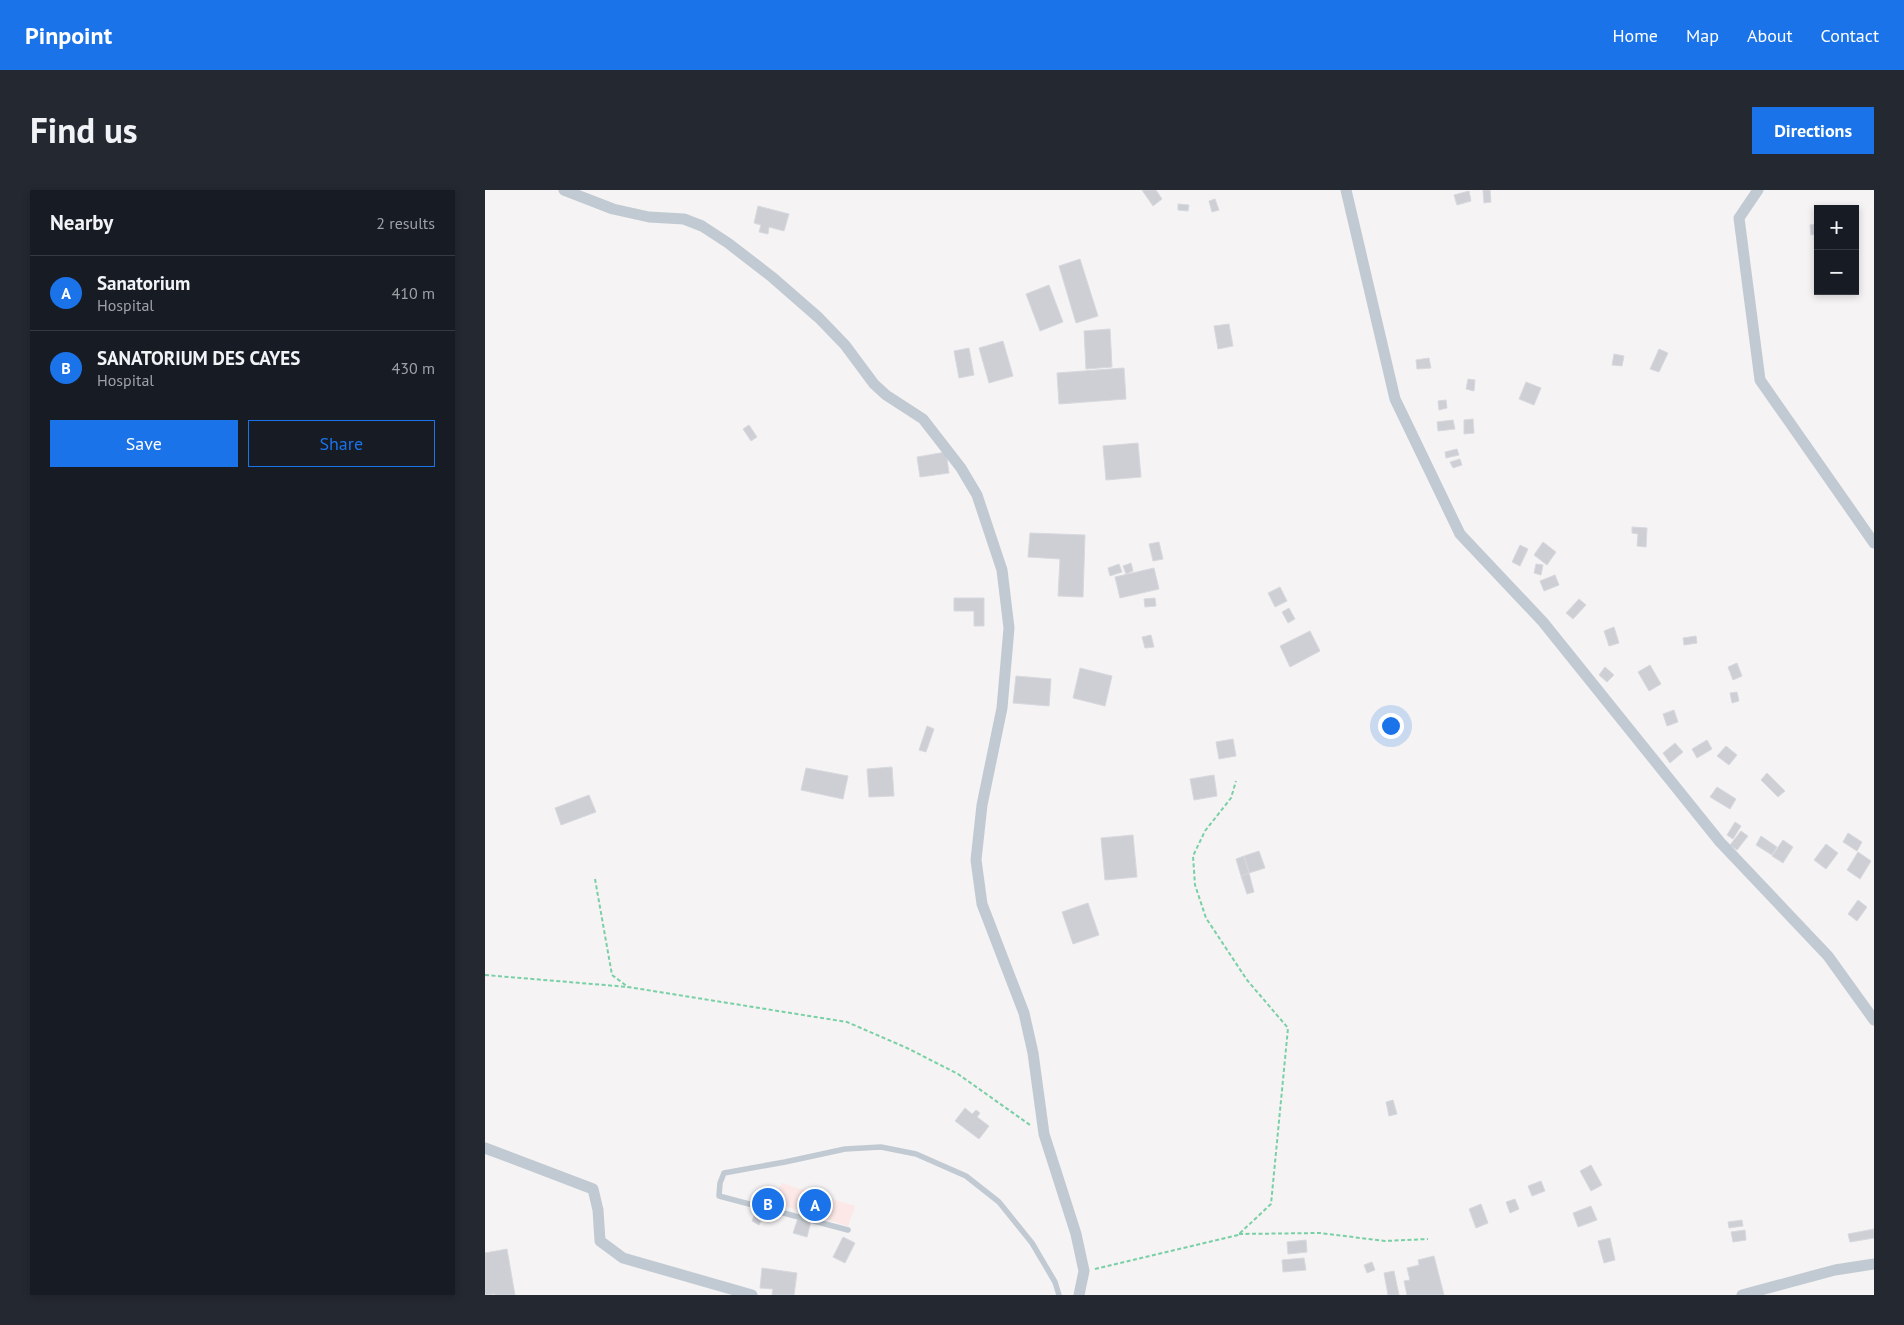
<!DOCTYPE html>
<html lang="en">
<head>
<meta charset="utf-8">
<style>
  :root { --surface:#171b24; --page:#242831; --text:#f1f3f6; --muted:#9ea1a6; --line:#363941; --accent:#1a73e8 }
  body { margin:0; font-family:"PT Sans",sans-serif; background:var(--page); color:var(--text) }
  .controls { position:absolute; right:15px; top:15px; display:grid; overflow:hidden; border-radius:0px; box-shadow:0 2px 8px #0003 }
  .controls button { width:45px; height:45px; display:grid; place-items:center; padding:0; border:0; border-bottom:1px solid var(--line); background:var(--surface); color:var(--text); font:25px sans-serif }
  .you { position:absolute; left:905px; top:535px; width:18px; height:18px; margin:-12px; border:4px solid #fff; border-radius:50%; background:#1a73e8; box-shadow:0 0 0 8px #1a73e833 }
  .badge { display:grid; place-items:center; width:32px; height:32px; border-radius:50%; background:var(--accent); color:#fff; font-size:16px; font-weight:700 }
  .pin { position:absolute; translate:-50% -50%; border:2px solid #fff; box-shadow:0 1px 5px #0006 }
  .list { margin:0; padding:0; list-style:none }
  h2 { display:flex; justify-content:space-between; align-items:center; height:65px; margin:0; padding:0 20px; font-size:21px }
  h2 small { font-size:16px; font-weight:400; color:var(--muted) }
  .list li { display:grid; grid-template-columns:32px 1fr auto; gap:15px; align-items:center; box-sizing:border-box; height:75px; padding:0 20px; border-top:1px solid var(--line) }
  .list b { display:block; font-size:19px; white-space:nowrap }
  .list p { margin:0; font-size:16px; white-space:nowrap; color:var(--muted) }
  .list em { font-size:16px; font-style:normal; color:var(--muted) }
  .actions { display:flex; gap:10px; padding:15px 20px }
  .actions a { flex:1; padding:11px 0; border:1px solid var(--accent); border-radius:0px; text-align:center; font-size:18px; color:var(--accent) }
  .actions .main { background:var(--accent); color:#fff }
  .map { position:relative; flex:none; width:1389px; height:1105px; overflow:hidden; border-radius:0px }
  header { display:flex; align-items:center; gap:30px; box-sizing:border-box; height:70px; padding:0 25px; background:var(--accent); color:#fff }
  header strong { font-size:24px }
  nav { display:flex; gap:28px; margin-inline-start:auto; font-size:18px }
  .intro { display:flex; align-items:center; justify-content:space-between; box-sizing:border-box; height:120px; padding:0 30px }
  h1 { margin:0; font-size:35px }
  .button { padding:12px 22px; border-radius:0px; background:var(--accent); color:#fff; font-size:18px; font-weight:700 }
  main { display:flex; gap:30px; padding:0 30px }
  aside { flex:1; background:var(--surface); border-radius:0px; box-shadow:0 2px 8px #0003 }
  .map>svg:first-child { display:block }
  .medical { fill:#fce8e6 }
  .building { fill:#cdcfd5; stroke:#d7d9de }
  .lines { fill:none; stroke-linecap:round; stroke-linejoin:round }
  .path { stroke:#7ad0a6; stroke-width:2; stroke-dasharray:4 2.5; stroke-linecap:butt }
  .service { stroke:#c1cad2; stroke-width:5.5 }
  .minor { stroke:#c1cad2; stroke-width:11 }
</style>
</head>
<body>
<header>
<strong>Pinpoint</strong>
<nav><a>Home</a><a>Map</a><a>About</a><a>Contact</a></nav>
</header>
<div class="intro"><h1>Find us</h1><a class="button">Directions</a></div>
<main>
<aside>
<h2>Nearby<small>2 results</small></h2>
<ul class="list">
<li><span class="badge">A</span><div><b>Sanatorium</b><p>Hospital</p></div><em>410 m</em></li>
<li><span class="badge">B</span><div><b>SANATORIUM DES CAYES</b><p>Hospital</p></div><em>430 m</em></li>
</ul>
<div class="actions"><a class="main">Save</a><a>Share</a></div>
</aside>
<div class="map">
<svg width="1389" height="1105" viewBox="0 0 1389 1105">
  <rect width="100%" height="100%" fill="#f5f3f3"/>
  <polygon class="medical" points="296,993 370,1016 363,1036 290,1013"/>
  <g class="building">
    <polygon points="657,0 671,0 677,9 668,16"/>
    <polygon points="998,0 1005,0 1006,12 999,13"/>
    <polygon points="984,1 986,11 972,15 969,5"/>
    <polygon points="730,9 734,20 727,22 724,11"/>
    <polygon points="693,14 704,15 703,21 693,20"/>
    <polygon points="273,16 304,24 299,41 284,37 283,44 274,42 276,35 269,33"/>
    <polygon points="1333,34 1333,44 1326,45 1325,35"/>
    <polygon points="595,69 613,126 591,133 574,76"/>
    <polygon points="564,95 578,132 555,141 541,104"/>
    <polygon points="744,134 748,156 733,159 729,136"/>
    <polygon points="625,139 627,177 601,179 599,141"/>
    <polygon points="518,151 528,186 504,193 494,158"/>
    <polygon points="484,158 489,185 474,188 469,161"/>
    <polygon points="1174,159 1183,163 1174,182 1165,179"/>
    <polygon points="1129,164 1139,166 1137,176 1127,175"/>
    <polygon points="944,168 946,178 932,179 931,170"/>
    <polygon points="639,178 641,209 574,214 572,183"/>
    <polygon points="983,189 990,190 989,201 981,199"/>
    <polygon points="1041,192 1056,198 1049,215 1034,209"/>
    <polygon points="961,210 962,218 954,220 953,211"/>
    <polygon points="988,229 989,243 979,244 979,230"/>
    <polygon points="968,230 970,239 953,241 952,232"/>
    <polygon points="264,235 272,247 266,251 258,239"/>
    <polygon points="653,253 656,287 621,290 618,256"/>
    <polygon points="972,259 974,265 961,268 960,262"/>
    <polygon points="461,262 464,283 435,287 432,267"/>
    <polygon points="975,269 977,275 968,278 965,272"/>
    <polygon points="1147,337 1162,338 1161,357 1152,356 1153,344 1147,343"/>
    <polygon points="545,343 600,345 598,407 573,406 575,369 543,367"/>
    <polygon points="674,352 678,369 668,371 664,354"/>
    <polygon points="1058,352 1071,362 1062,375 1049,365"/>
    <polygon points="1035,355 1043,359 1035,376 1027,372"/>
    <polygon points="646,373 648,381 641,384 638,376"/>
    <polygon points="634,374 637,382 625,386 623,378"/>
    <polygon points="1051,374 1058,375 1056,385 1049,383"/>
    <polygon points="669,378 674,399 635,408 630,387"/>
    <polygon points="1070,385 1074,395 1059,401 1055,391"/>
    <polygon points="795,397 802,411 790,417 783,403"/>
    <polygon points="469,408 499,408 499,436 489,436 489,421 469,421"/>
    <polygon points="670,408 671,416 660,417 659,409"/>
    <polygon points="1094,409 1101,415 1088,429 1081,423"/>
    <polygon points="804,418 810,429 803,433 797,422"/>
    <polygon points="1129,437 1134,453 1124,456 1119,441"/>
    <polygon points="825,441 835,461 805,477 795,456"/>
    <polygon points="666,445 669,457 660,458 657,447"/>
    <polygon points="1211,446 1212,453 1199,455 1198,448"/>
    <polygon points="1252,473 1257,486 1248,490 1243,477"/>
    <polygon points="1165,475 1176,494 1164,501 1153,482"/>
    <polygon points="1120,477 1129,485 1122,492 1114,485"/>
    <polygon points="595,478 627,486 620,516 588,508"/>
    <polygon points="531,486 566,489 564,516 528,513"/>
    <polygon points="1252,502 1254,511 1247,513 1245,503"/>
    <polygon points="1189,520 1193,532 1182,536 1178,524"/>
    <polygon points="442,536 449,539 441,562 434,560"/>
    <polygon points="748,549 751,566 734,569 731,552"/>
    <polygon points="1222,550 1227,559 1212,568 1207,559"/>
    <polygon points="1190,553 1198,562 1185,573 1178,563"/>
    <polygon points="1241,556 1252,565 1244,575 1232,566"/>
    <polygon points="407,577 409,606 384,607 382,579"/>
    <polygon points="321,578 363,586 358,609 316,600"/>
    <polygon points="1282,583 1300,601 1293,607 1276,590"/>
    <polygon points="729,585 732,606 709,610 705,589"/>
    <polygon points="1232,597 1251,609 1245,619 1225,607"/>
    <polygon points="104,605 111,622 76,635 70,618"/>
    <polygon points="1250,632 1256,636 1248,649 1242,645"/>
    <polygon points="1256,641 1263,646 1252,660 1245,655"/>
    <polygon points="1363,643 1377,652 1372,661 1358,652"/>
    <polygon points="648,645 652,687 620,690 616,648"/>
    <polygon points="1276,646 1292,657 1287,665 1271,655"/>
    <polygon points="1298,650 1308,657 1298,673 1287,666"/>
    <polygon points="1341,654 1353,663 1341,679 1329,670"/>
    <polygon points="774,661 780,678 764,683 759,666"/>
    <polygon points="1373,662 1386,671 1375,689 1362,680"/>
    <polygon points="759,666 764,683 756,686 751,669"/>
    <polygon points="764,683 769,702 762,704 756,686"/>
    <polygon points="1373,710 1382,717 1372,731 1363,724"/>
    <polygon points="603,713 614,745 588,754 577,722"/>
    <polygon points="908,910 912,924 904,926 901,912"/>
    <polygon points="480,918 487,924 491,920 495,923 492,927 504,936 494,949 470,931"/>
    <polygon points="1106,975 1117,995 1106,1001 1095,981"/>
    <polygon points="1056,991 1060,1001 1047,1006 1043,996"/>
    <polygon points="1030,1009 1034,1019 1025,1023 1021,1012"/>
    <polygon points="996,1014 1003,1033 991,1038 984,1019"/>
    <polygon points="1106,1016 1112,1030 1093,1037 1088,1023"/>
    <polygon points="271,1021 279,1024 274,1035 267,1031"/>
    <polygon points="313,1028 326,1031 322,1047 308,1043"/>
    <polygon points="1257,1030 1258,1036 1244,1038 1243,1032"/>
    <polygon points="1389,1039 1389,1048 1365,1052 1363,1044"/>
    <polygon points="1260,1040 1261,1050 1248,1052 1246,1042"/>
    <polygon points="358,1047 370,1053 360,1073 348,1067"/>
    <polygon points="1125,1048 1130,1070 1119,1073 1113,1051"/>
    <polygon points="821,1050 822,1062 803,1064 802,1052"/>
    <polygon points="22,1059 30,1105 10,1105 10,1104 0,1105 0,1063"/>
    <polygon points="949,1066 959,1105 922,1105 919,1091 925,1090 922,1078 934,1075 933,1070"/>
    <polygon points="819,1068 821,1080 798,1082 797,1070"/>
    <polygon points="887,1072 890,1080 882,1083 879,1075"/>
    <polygon points="277,1078 312,1083 309,1105 287,1105 288,1099 275,1098"/>
    <polygon points="909,1081 914,1105 903,1105 899,1083"/>
  </g>
  <g class="lines">
    <g class="path">
      <polyline points="110,689 127,785 143,797 362,832 422,858 473,884 545,935"/>
      <polyline points="0,785 143,797"/>
      <polyline points="754,1044 835,1043 900,1051 943,1049"/>
      <polyline points="610,1079 753,1045 786,1014 803,838 762,790 721,728 710,695 708,666 720,641 746,608 751,591"/>
    </g>
    <polyline class="service" points="363,1040 234,1006 235,993 239,983 300,972 360,959 396,957 431,964 481,986 514,1012 547,1053 570,1092 574,1105"/>
    <g class="minor">
      <polyline points="79,0 128,19 164,27 199,29 217,36 243,53 287,87 334,128 360,155 389,194 401,205 438,229 476,278 492,305 517,380 524,438 517,518 497,615 491,670 497,714 539,823 548,863 559,944 591,1044 599,1081 594,1105"/>
      <polyline points="861,0 910,209 975,344 1058,432 1235,652 1343,766 1389,830"/>
      <polyline points="1273,0 1254,28 1275,190 1389,353"/>
      <polyline points="0,958 108,999 113,1020 115,1051 138,1068 267,1105"/>
      <polyline points="1257,1105 1350,1080 1389,1074"/>
    </g>
  </g>
</svg>
<div class="controls">
<button>+</button>
<button>−</button>
</div>
<div class="you"></div>
<div class="pin badge" style="left:330px;top:1015px">A</div>
<div class="pin badge" style="left:283px;top:1014px">B</div>
</div>
</main>
</body>
</html>
